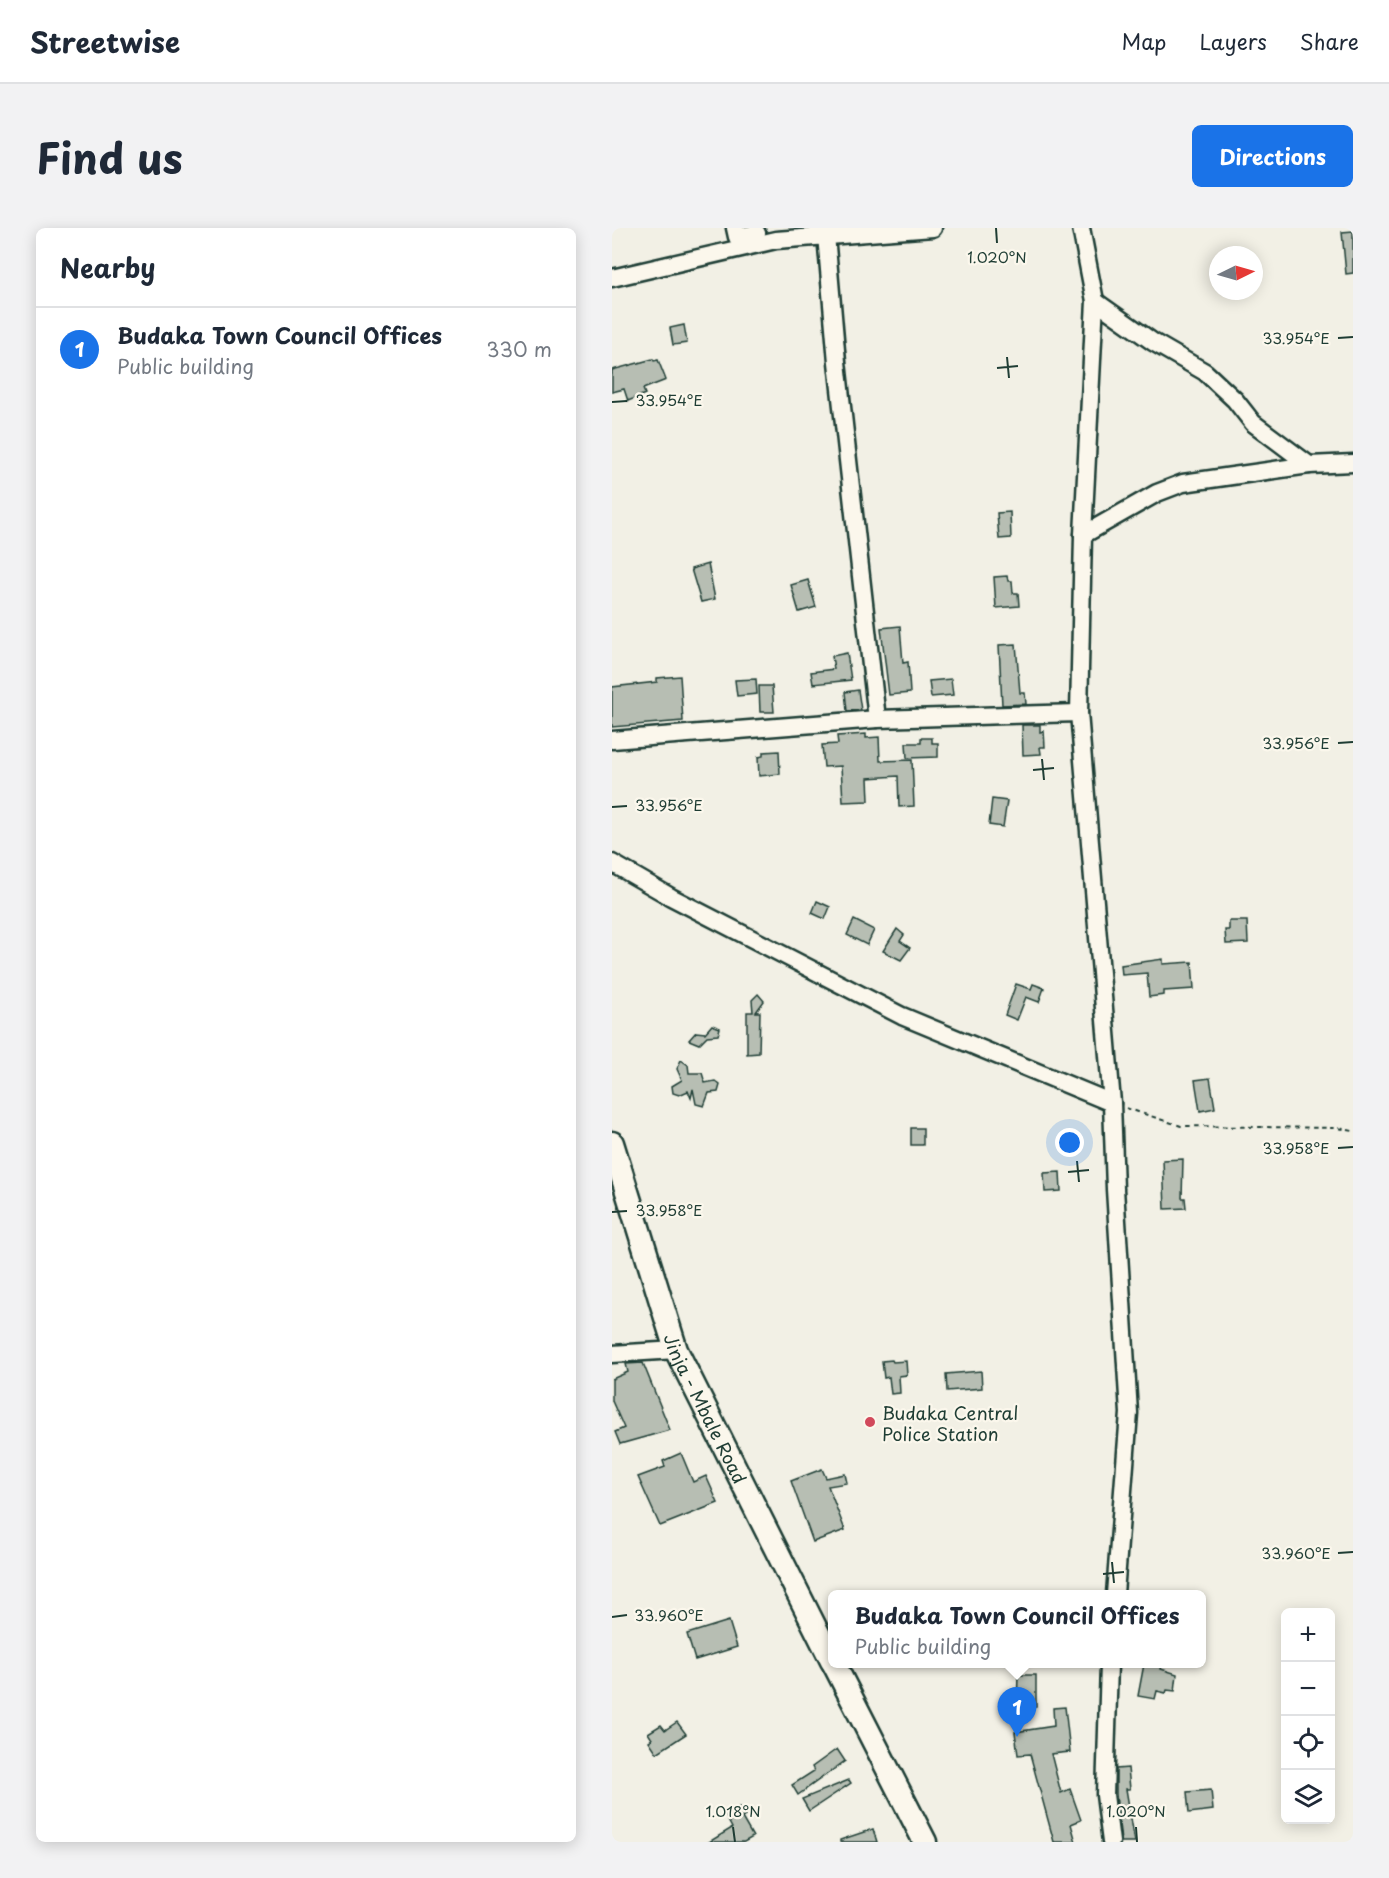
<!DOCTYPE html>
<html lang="en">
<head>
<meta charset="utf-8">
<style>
  :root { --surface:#fff; --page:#f2f2f3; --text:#1f2937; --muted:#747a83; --line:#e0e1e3; --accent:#1a73e8 }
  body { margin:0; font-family:"Playpen Sans",sans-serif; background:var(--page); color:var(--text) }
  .controls { position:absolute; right:18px; bottom:18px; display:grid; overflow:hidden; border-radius:9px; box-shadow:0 3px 15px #0003 }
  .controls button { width:54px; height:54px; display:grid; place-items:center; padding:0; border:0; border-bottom:2px solid var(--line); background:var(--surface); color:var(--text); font:30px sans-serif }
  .compass { position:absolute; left:597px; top:18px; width:54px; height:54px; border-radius:50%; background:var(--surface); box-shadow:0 3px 15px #0003; rotate:85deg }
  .you { position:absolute; left:458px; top:915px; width:21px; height:21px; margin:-15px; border:4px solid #fff; border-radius:50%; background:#1a73e8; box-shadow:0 0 0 9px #1a73e833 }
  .badge { display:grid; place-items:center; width:39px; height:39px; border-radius:50%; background:var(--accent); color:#fff; font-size:20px; font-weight:700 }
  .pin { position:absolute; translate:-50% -50px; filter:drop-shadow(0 2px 3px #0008) }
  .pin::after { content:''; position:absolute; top:32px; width:21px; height:18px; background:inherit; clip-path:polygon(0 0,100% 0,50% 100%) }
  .popup { position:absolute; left:216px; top:1362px; width:378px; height:78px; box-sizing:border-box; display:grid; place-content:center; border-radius:9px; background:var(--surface); filter:drop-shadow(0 2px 4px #0005); font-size:20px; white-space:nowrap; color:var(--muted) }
  .popup b { font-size:22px; color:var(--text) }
  .popup::after { content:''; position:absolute; left:50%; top:100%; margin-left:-12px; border:12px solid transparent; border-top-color:var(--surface) }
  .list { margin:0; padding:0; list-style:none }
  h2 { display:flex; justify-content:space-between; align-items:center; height:78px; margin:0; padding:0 24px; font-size:26px }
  h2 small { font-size:20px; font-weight:400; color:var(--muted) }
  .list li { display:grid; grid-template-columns:39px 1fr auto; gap:18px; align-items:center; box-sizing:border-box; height:84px; padding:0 24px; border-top:2px solid var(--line) }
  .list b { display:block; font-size:22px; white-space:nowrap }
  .list p { margin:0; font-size:20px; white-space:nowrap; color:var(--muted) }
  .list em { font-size:20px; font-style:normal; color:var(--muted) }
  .icon { flex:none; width:33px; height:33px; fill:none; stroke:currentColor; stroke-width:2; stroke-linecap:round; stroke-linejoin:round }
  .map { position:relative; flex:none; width:741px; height:1614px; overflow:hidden; border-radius:9px }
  header { display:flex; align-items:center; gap:36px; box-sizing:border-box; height:84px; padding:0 30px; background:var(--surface); border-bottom:2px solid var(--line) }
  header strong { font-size:28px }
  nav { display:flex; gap:33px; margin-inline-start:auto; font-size:21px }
  .intro { display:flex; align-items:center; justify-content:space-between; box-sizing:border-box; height:144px; padding:0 36px }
  h1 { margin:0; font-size:42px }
  .button { padding:15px 27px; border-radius:9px; background:var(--accent); color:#fff; font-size:21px; font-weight:700 }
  main { display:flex; gap:36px; padding:0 36px }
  aside { flex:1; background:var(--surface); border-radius:9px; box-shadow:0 3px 15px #0003 }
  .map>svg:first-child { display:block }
  .building { fill:#b7beb3; stroke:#1f3d34; stroke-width:1.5 }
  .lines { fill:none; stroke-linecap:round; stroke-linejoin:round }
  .minor-casing { stroke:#1f3d34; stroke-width:21 }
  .major-casing { stroke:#1f3d34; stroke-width:27 }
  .path { stroke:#1f3d34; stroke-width:2; stroke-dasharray:4.5 4.5; stroke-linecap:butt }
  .minor { stroke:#fbf7ec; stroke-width:16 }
  .major { stroke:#fbf7ec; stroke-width:22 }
  .ticks { fill:none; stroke:#1f3d34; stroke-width:2 }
  .poi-dot { fill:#d1495b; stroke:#fbf7ec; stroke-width:2 }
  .labels { text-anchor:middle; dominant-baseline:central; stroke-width:4.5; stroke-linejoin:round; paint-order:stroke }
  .street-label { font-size:18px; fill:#1f3d34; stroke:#fbf7ec }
  .poi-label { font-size:18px; fill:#1f3d34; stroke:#fbf7ec; text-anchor:start }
  .ticks-label { font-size:15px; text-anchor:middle; fill:#1f3d34; stroke:#fbf7ec; stroke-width:4.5; stroke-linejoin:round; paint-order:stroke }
</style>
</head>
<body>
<header>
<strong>Streetwise</strong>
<nav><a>Map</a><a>Layers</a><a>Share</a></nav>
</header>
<div class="intro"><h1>Find us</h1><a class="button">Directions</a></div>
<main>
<aside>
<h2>Nearby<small></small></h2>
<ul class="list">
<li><span class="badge">1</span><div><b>Budaka Town Council Offices</b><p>Public building</p></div><em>330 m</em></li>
</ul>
</aside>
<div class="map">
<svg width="741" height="1614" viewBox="0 0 741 1614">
  <rect width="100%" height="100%" fill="#f2f0e5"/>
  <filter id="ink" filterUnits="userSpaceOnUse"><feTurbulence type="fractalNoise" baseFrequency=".0167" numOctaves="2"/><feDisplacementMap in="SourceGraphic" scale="12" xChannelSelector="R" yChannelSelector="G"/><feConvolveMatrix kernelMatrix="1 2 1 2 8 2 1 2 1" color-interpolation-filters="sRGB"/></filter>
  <g filter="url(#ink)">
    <g class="building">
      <polygon points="741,3 741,45 734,46 730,4"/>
      <polygon points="72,97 75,115 61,117 58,100"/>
      <polygon points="41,131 42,133 46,132 54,152 31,161 33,166 16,173 12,161 0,164 0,142"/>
      <polygon points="398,284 399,310 387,311 385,285"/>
      <polygon points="96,336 103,371 89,374 79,341"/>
      <polygon points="395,348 396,353 400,353 401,365 406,365 407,378 384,380 382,349"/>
      <polygon points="196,352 204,379 187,384 179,357"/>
      <polygon points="288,398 291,435 296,434 298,465 277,467 269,400"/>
      <polygon points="404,416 408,465 413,465 414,476 390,477 387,417"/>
      <polygon points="235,425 239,452 201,456 199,444 222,441 220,428"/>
      <polygon points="68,448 71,493 0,499 0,459 45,454 45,450"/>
      <polygon points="144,451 145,466 125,468 123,452"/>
      <polygon points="339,451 341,467 319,469 317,453"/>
      <polygon points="147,458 160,458 162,484 148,484"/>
      <polygon points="246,462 249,482 235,483 233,464"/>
      <polygon points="410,497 428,497 428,504 432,503 433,519 428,519 429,526 411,527"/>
      <polygon points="254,506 254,510 267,509 268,533 300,532 302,578 287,579 286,548 256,550 257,573 231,574 229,538 212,539 210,517 226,516 225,508"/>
      <polygon points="309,510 320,510 320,515 326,515 326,529 295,530 294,515 309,515"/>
      <polygon points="167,523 168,546 147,548 146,529 151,528 151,524"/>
      <polygon points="380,571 395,573 391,599 377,597"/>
      <polygon points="205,673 218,679 213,691 200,685"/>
      <polygon points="242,692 262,702 255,717 235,707"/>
      <polygon points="617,693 635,693 636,715 614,716 613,702 617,702"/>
      <polygon points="285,701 292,707 288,713 298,720 289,732 271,723"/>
      <polygon points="551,731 551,736 580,734 582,761 552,763 552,767 537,769 535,745 510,747 509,737"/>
      <polygon points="404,756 419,761 421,756 432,760 427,774 414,769 405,792 393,787"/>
      <polygon points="146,766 152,773 144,784 148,784 147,825 135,826 135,784 141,784 140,772"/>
      <polygon points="100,797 108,800 106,807 95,808 87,816 77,812 84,804 93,805"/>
      <polygon points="69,832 76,837 77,845 90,845 93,855 103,853 108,857 106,864 97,865 92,878 84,876 81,861 79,870 76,863 67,867 61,865 60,858 70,852 65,841"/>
      <polygon points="598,850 603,880 588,883 583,852"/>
      <rect x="299" y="900" width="12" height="17"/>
      <polygon points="571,931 570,970 573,970 574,980 553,981 551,932"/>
      <polygon points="448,944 449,963 433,964 432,945"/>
      <polygon points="280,1132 281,1134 294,1133 295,1147 287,1148 288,1165 279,1166 277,1149 272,1150 270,1133"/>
      <polygon points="31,1135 58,1202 8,1216 3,1204 12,1200 0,1173 0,1151 16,1144 14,1136"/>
      <polygon points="369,1143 370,1160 335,1163 334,1146"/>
      <polygon points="69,1225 81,1254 94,1248 106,1275 48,1298 26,1249 53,1239 51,1233"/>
      <polygon points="210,1241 214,1250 233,1246 235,1255 216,1258 233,1302 201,1314 179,1253"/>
      <polygon points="117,1393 125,1419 83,1432 75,1406"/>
      <polygon points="532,1436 550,1436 549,1441 565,1446 563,1463 555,1462 554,1465 545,1463 543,1471 526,1468"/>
      <polygon points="406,1447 424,1447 424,1479 405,1479"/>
      <polygon points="453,1479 458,1524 439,1526 449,1565 458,1561 469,1592 459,1596 464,1614 442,1614 418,1526 406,1527 403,1504 442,1498 441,1480"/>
      <polygon points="65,1494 74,1506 45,1525 37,1513 40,1511 36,1505 49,1497 53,1502"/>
      <polygon points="225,1521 233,1533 186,1567 180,1557 202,1543 200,1539"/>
      <polygon points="516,1540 518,1561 514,1561 523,1614 509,1614 504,1566 504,1541"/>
      <polygon points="237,1552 239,1555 197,1583 190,1571"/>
      <polygon points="599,1562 601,1582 577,1585 575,1564"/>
      <polygon points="127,1579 133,1588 130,1590 141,1609 132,1614 97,1614 120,1600 113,1587"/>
      <polygon points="261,1601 265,1614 228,1614 228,1612"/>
    </g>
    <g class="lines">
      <defs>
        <g id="minor">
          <polyline points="123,0 125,9 145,5"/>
          <polyline points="206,0 214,7 225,134 265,491"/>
          <polyline points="469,0 483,73 471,307"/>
          <polyline points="0,50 164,12 321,0"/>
          <polyline points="483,73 541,114 593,144 623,172 641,195 697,237"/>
          <polyline points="0,512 265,491 467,485"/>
          <polyline points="0,635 59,669 290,788 500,875"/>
          <polyline points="0,1126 64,1122"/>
          <polyline points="503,1366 517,1185 503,961 500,875 467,485 471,307 545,265 571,255 697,237 741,235"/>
          <polyline points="497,1436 493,1567 499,1614"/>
        </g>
        <g id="major">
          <path id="s1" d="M 0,915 L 64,1122 L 220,1433"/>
          <polyline points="222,1436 313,1614"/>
        </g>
      </defs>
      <use href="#minor" class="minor-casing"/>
      <use href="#major" class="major-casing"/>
      <polyline class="path" points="514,880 569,898 726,900 741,903"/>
      <use href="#minor" class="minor"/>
      <use href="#major" class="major"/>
    </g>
  </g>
  <path class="ticks" d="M 384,0 L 385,15M 726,110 L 741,109M 395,129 L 397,150M 385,140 L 406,138M 0,174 L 15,173M 726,515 L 741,514M 430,531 L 432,552M 421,542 L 442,540M 0,579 L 15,578M 726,920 L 741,919M 465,933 L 467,954M 456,944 L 477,942M 0,984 L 15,983M 726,1325 L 741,1324M 500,1334 L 502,1355M 491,1346 L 512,1344M 0,1389 L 15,1387M 121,1599 L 123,1614M 524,1599 L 525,1614"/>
  <circle class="poi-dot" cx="258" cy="1194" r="6"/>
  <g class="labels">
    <g class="street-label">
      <text stroke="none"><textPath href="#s1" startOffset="282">Jinja - Mbale Road</textPath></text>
    </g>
    <g class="poi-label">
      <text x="270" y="1184">Budaka Central<tspan x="270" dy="21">Police Station</tspan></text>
    </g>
  </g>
  <g class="ticks-label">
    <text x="385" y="35">1.020°N</text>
    <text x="684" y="116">33.954°E</text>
    <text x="57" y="178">33.954°E</text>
    <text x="684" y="521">33.956°E</text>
    <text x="57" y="583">33.956°E</text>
    <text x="684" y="926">33.958°E</text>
    <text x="57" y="988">33.958°E</text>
    <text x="684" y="1331">33.960°E</text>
    <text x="57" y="1393">33.960°E</text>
    <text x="121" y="1589">1.018°N</text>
    <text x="524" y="1589">1.020°N</text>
  </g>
</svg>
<div class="controls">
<button>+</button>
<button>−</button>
<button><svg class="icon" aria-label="locate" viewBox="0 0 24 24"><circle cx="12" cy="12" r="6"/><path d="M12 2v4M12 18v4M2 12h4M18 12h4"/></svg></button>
<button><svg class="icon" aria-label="layers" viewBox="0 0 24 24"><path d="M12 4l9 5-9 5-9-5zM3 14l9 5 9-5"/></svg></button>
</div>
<svg class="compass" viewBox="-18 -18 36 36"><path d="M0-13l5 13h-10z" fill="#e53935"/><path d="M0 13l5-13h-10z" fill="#747a83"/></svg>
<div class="you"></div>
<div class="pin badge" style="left:405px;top:1509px">1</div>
<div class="popup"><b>Budaka Town Council Offices</b>Public building</div>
</div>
</main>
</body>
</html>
